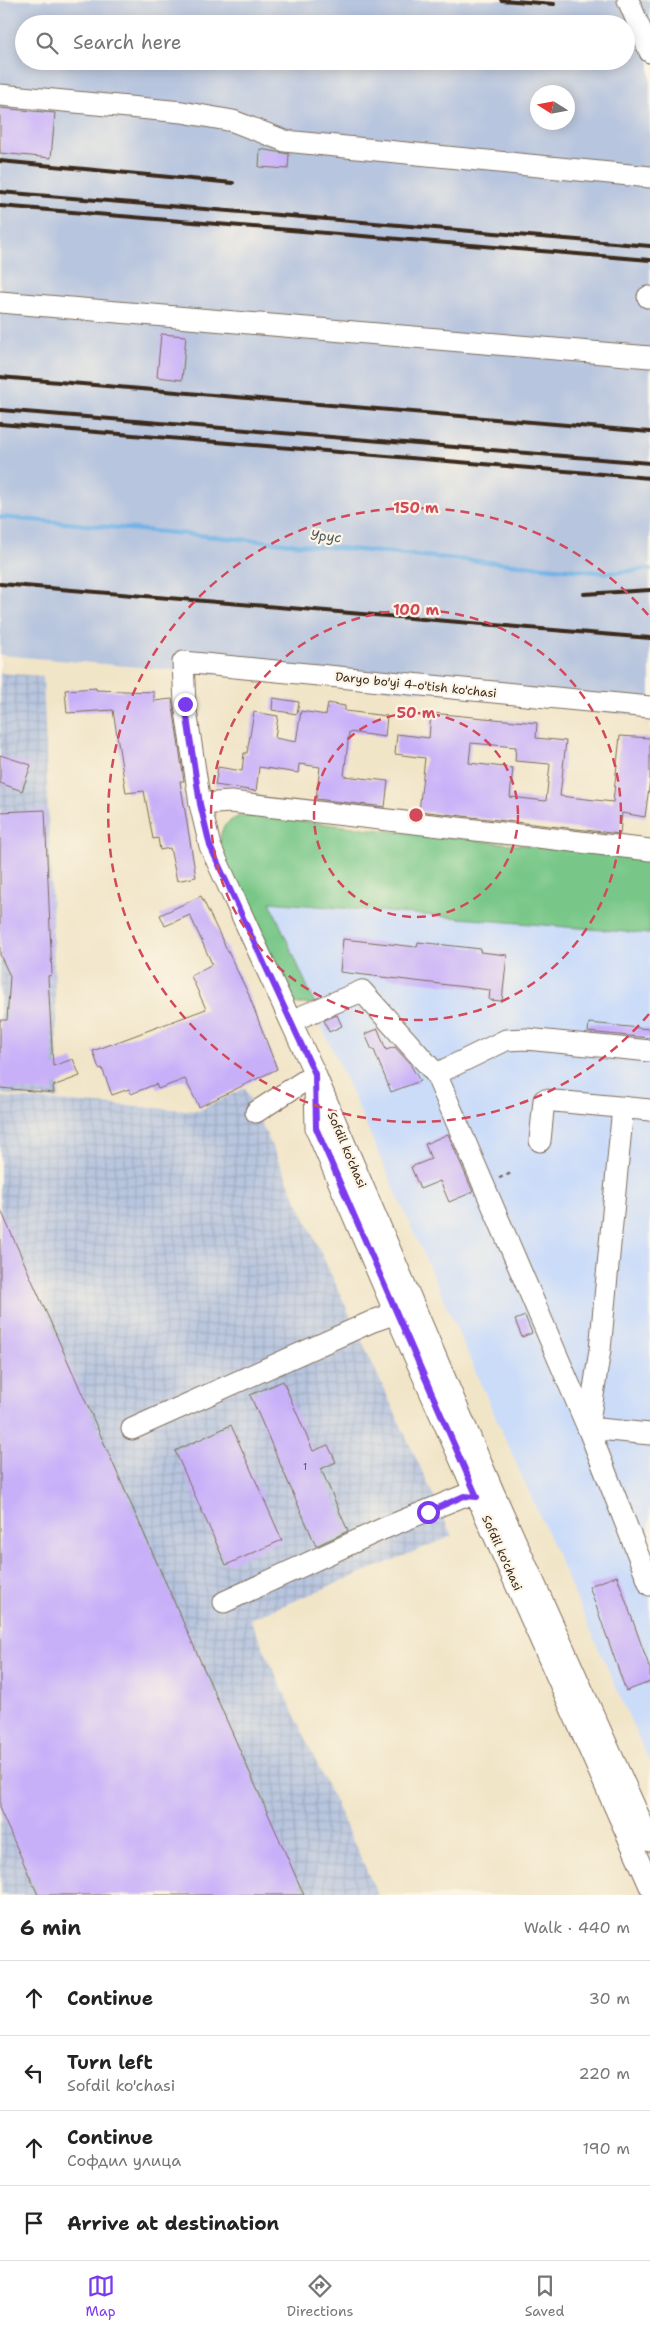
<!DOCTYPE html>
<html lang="en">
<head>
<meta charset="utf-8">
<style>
  :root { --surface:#fff; --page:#f2f2f2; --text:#222; --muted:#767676; --line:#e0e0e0; --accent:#7c3aed }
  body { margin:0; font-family:"Shantell Sans",sans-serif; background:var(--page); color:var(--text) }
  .compass { position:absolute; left:530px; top:85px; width:45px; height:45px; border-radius:50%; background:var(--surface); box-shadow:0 2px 12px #0003; rotate:281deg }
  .stop { position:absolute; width:15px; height:15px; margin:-11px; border:4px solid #7c3aed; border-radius:50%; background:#fff }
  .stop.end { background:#7c3aed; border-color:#fff; box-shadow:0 1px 5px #0008 }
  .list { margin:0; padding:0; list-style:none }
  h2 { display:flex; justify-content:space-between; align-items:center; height:65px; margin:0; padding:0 20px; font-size:21px }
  h2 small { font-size:16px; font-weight:400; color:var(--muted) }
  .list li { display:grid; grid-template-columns:32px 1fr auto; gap:15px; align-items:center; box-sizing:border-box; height:75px; padding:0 20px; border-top:1px solid var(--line) }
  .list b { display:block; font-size:19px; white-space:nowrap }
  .list p { margin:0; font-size:16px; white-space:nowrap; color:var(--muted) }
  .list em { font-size:16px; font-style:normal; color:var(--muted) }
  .icon { flex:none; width:28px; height:28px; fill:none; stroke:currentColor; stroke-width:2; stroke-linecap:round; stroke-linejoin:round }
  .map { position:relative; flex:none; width:650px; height:1895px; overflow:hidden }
  .search { position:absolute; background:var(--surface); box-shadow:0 2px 12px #0003; left:15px; right:15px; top:15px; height:55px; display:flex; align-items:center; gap:12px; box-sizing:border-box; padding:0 18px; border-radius:28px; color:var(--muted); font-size:19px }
  .sheet { height:365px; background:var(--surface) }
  nav { display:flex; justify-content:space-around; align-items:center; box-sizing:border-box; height:70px; border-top:1px solid var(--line); background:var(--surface); font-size:14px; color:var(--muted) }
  nav a { display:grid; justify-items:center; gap:2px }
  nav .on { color:var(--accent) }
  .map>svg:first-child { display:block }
  .built { fill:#cbdcf9 }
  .industrial { fill:url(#industrial-grid) }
  .railway { fill:#b7c5de; fill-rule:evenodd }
  .green { fill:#78c788; stroke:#5a7853 }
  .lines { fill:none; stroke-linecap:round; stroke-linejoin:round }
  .stream { stroke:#72b3e6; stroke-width:4.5 }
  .building { fill:#c8b0f9; fill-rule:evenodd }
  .minor-casing { stroke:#7b6b5a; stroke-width:23 }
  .path { stroke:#7b6b5a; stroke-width:2.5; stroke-dasharray:4 4; stroke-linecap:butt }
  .minor { stroke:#fff; stroke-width:21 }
  .rail { stroke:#3b2a1e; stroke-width:4 }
  .route { stroke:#7c3aed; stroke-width:6 }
  .ring { fill:none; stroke:#d1495b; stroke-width:2.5; stroke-dasharray:9 6 }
  .labels { text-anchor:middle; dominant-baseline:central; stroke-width:4.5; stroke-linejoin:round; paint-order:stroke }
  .number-label { font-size:10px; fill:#5e4c55 }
  .street-label { font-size:12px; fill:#3b2a1e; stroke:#fcf5e5 }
  .water-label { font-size:14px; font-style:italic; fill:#4e5a64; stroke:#fcf5e5 }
  .centre { fill:#d1495b; stroke:#fcf5e5; stroke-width:2.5 }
  .ring-label { font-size:15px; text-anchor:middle; font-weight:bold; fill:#d1495b; stroke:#fcf5e5; stroke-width:4.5; stroke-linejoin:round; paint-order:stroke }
</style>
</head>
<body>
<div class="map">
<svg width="650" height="1895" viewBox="0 0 650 1895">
  <defs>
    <pattern id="industrial-grid" width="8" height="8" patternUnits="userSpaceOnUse" patternTransform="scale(1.25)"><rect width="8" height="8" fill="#b7c5de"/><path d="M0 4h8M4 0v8" fill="none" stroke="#9ea9be"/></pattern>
  </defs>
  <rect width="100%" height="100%" fill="#fcf5e5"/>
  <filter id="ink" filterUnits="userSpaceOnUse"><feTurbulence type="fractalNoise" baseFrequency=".02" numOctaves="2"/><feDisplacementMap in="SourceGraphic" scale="10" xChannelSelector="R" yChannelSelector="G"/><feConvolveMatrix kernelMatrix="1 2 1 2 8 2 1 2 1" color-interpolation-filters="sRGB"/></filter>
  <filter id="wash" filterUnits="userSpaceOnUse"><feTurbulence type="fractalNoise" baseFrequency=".0096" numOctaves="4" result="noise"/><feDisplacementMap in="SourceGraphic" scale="20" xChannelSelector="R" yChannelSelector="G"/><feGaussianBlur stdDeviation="1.12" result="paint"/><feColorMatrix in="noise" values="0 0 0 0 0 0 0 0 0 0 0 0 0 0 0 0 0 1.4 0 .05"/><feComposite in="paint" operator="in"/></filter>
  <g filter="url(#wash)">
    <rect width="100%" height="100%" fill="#f1e5c8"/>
    <polygon class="built" points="264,896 650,929 650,1764"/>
    <g class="industrial">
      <polygon points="0,673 43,676 59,1099 0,1094"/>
      <polygon points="245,1088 452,1536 250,1619 378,1895 0,1895 0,1097 198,1111"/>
    </g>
    <path class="railway" d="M 0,0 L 650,0 L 650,717 L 462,695 L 0,655 ZM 24,24 L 626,24 L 626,61 L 24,61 ZM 538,92 L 568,92 L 568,122 L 538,122 Z"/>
    <path class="green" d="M 242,815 L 650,859 L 650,934 L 270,902 L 315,1004 L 290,1004 L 219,849 C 221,827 222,824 242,815 Z"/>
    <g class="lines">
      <polyline class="stream" points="0,517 609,573 650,569"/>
    </g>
    <g id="blocks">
      <g class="building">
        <polygon points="0,108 55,113 51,158 0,153"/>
        <polygon points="260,149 289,154 288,169 259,167"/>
        <polygon points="161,334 186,336 182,380 157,377"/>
        <polygon points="96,688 96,690 154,692 154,701 172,699 184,781 180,781 196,877 177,881 170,848 160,850 158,838 153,839 144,791 126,793 113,710 67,713 65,690"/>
        <polygon points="273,698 299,702 297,714 272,710"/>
        <polygon points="328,703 345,706 345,711 387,716 385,737 349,732 344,776 388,781 385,807 316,799 320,767 299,764 298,773 259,767 256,791 215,785 218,767 242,771 244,753 247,753 254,712 278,716 275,738 296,742 301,711 326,715"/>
        <path d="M 431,713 L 537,723 L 536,738 L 566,741 L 560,796 L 613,802 L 620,736 L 650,738 L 650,780 L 645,817 L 622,813 L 620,834 L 419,811 L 425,758 L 395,754 L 397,734 L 429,738 ZM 471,743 L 516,747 L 515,761 L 550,764 L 546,801 L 510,797 L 513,768 L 469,763 Z"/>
        <polygon points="0,755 31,765 22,791 0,783"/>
        <polygon points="45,810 52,975 48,976 53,1066 73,1059 80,1076 53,1086 54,1093 0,1088 0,1020 7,1020 10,976 0,955 0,812"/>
        <polygon points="201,896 248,993 277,1069 199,1107 185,1079 158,1089 156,1084 131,1094 129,1089 112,1095 102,1068 99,1069 93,1051 206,1009 191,976 212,964 190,915 165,926 160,915"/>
        <polygon points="343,939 417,947 418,942 481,949 480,952 507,955 502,1001 489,1000 490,990 340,972"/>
        <polygon points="337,1015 342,1026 329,1032 324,1020"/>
        <polygon points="589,1023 650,1029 650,1038 588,1032"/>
        <polygon points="378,1029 386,1050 395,1047 410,1064 420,1081 391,1092 374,1050 372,1050 365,1034"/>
        <polygon points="448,1134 473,1192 449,1202 440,1181 420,1189 411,1167 431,1159 425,1144"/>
        <polygon points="0,1208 304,1895 38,1895 0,1810"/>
        <polygon points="525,1316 532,1333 522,1337 515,1320"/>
        <polygon points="283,1381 313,1451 328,1445 336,1462 321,1469 348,1531 316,1546 250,1395"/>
        <polygon points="231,1425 282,1540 226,1565 175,1451"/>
        <polygon points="617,1576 650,1669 650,1682 626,1691 589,1586"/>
      </g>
    </g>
  </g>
  <g filter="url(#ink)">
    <use href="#blocks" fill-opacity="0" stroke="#7b6b5a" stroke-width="1"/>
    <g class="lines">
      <defs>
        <g id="minor">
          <polyline points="628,0 650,52"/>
          <polyline points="0,95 182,112 233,121 285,141 650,177"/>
          <polyline points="648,297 650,297"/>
          <polyline points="0,302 650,357"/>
          <polyline points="650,707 183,662 185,704 200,804 210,846 315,1074 493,1491 650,1841"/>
          <polyline points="200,804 231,802 650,850"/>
          <polyline points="291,1021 362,991 436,1074 588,1428 650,1585"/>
          <polyline points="436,1074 506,1040 526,1039 650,1051"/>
          <polyline points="315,1087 316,1129 396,1315 650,1886"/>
          <polyline points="623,1107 600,1350 588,1428 650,1434"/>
          <polyline points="256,1112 315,1074"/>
          <polyline points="540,1141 544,1100 650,1110"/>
          <polyline points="132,1429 373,1321 408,1309"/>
          <polyline points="224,1602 380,1530 463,1496 477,1497 488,1493"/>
        </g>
      </defs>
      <use href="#minor" class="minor-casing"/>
      <polyline class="path" points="499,1178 512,1173"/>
      <use href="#minor" class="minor"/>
      <g class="rail">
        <polyline points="501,0 554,4"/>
        <polyline points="0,161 233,183"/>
        <polyline points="0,192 650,246"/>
        <polyline points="0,206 650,260"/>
        <polyline points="0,377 650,432"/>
        <polyline points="0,410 650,463"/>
        <polyline points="0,424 650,478"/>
        <polyline points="0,584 650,638"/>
        <polyline points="584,594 650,590"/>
      </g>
    </g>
  </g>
  <g class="lines" filter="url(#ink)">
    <polyline class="route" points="185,704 200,804 210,846 315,1074 316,1128 477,1497 464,1496 428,1512"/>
  </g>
  <g class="ring">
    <circle cx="416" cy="815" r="102"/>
    <circle cx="416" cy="815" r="205"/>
    <path d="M649 1014A307 307 0 1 1 649 616"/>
  </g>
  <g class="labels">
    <g class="number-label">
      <text x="305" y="1466">1</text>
    </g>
    <g class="street-label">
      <text transform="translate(416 685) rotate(6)">Daryo bo'yi 4-o'tish ko'chasi</text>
      <text transform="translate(347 1150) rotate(67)">Sofdil ko'chasi</text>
      <text transform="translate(502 1553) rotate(66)">Sofdil ko'chasi</text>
    </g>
    <g class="water-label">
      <text transform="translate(326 536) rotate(5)">Урус</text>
    </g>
  </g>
  <circle cx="416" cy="815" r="8" class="centre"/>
  <g class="ring-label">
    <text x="416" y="513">150 m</text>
    <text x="416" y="615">100 m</text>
    <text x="416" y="718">50 m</text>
  </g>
</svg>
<svg class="compass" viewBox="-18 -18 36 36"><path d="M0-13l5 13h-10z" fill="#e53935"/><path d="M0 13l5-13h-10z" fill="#767676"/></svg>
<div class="stop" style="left:428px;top:1512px"></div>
<div class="stop end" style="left:185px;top:704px"></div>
<div class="search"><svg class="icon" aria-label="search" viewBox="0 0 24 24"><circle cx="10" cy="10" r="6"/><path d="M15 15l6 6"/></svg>Search here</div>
</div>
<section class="sheet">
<h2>6 min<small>Walk · 440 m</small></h2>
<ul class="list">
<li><svg class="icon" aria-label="ahead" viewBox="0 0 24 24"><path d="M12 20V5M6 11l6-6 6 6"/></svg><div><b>Continue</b></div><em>30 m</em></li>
<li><svg class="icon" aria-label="left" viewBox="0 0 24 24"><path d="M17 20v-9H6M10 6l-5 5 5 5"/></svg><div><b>Turn left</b><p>Sofdil ko'chasi</p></div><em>220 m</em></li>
<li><svg class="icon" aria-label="ahead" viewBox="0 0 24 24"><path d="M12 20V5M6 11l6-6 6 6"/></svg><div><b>Continue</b><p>Софдил улица</p></div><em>190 m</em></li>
<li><svg class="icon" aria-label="arrive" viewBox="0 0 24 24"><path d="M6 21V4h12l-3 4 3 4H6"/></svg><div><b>Arrive at destination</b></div></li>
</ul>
</section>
<nav>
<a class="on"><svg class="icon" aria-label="map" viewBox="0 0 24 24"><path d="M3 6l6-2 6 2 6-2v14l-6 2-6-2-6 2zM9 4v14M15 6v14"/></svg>Map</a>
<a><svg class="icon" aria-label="directions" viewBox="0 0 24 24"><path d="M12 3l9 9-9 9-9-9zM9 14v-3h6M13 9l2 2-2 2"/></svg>Directions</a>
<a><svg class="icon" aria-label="saved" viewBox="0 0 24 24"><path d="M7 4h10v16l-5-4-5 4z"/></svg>Saved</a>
</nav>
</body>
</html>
